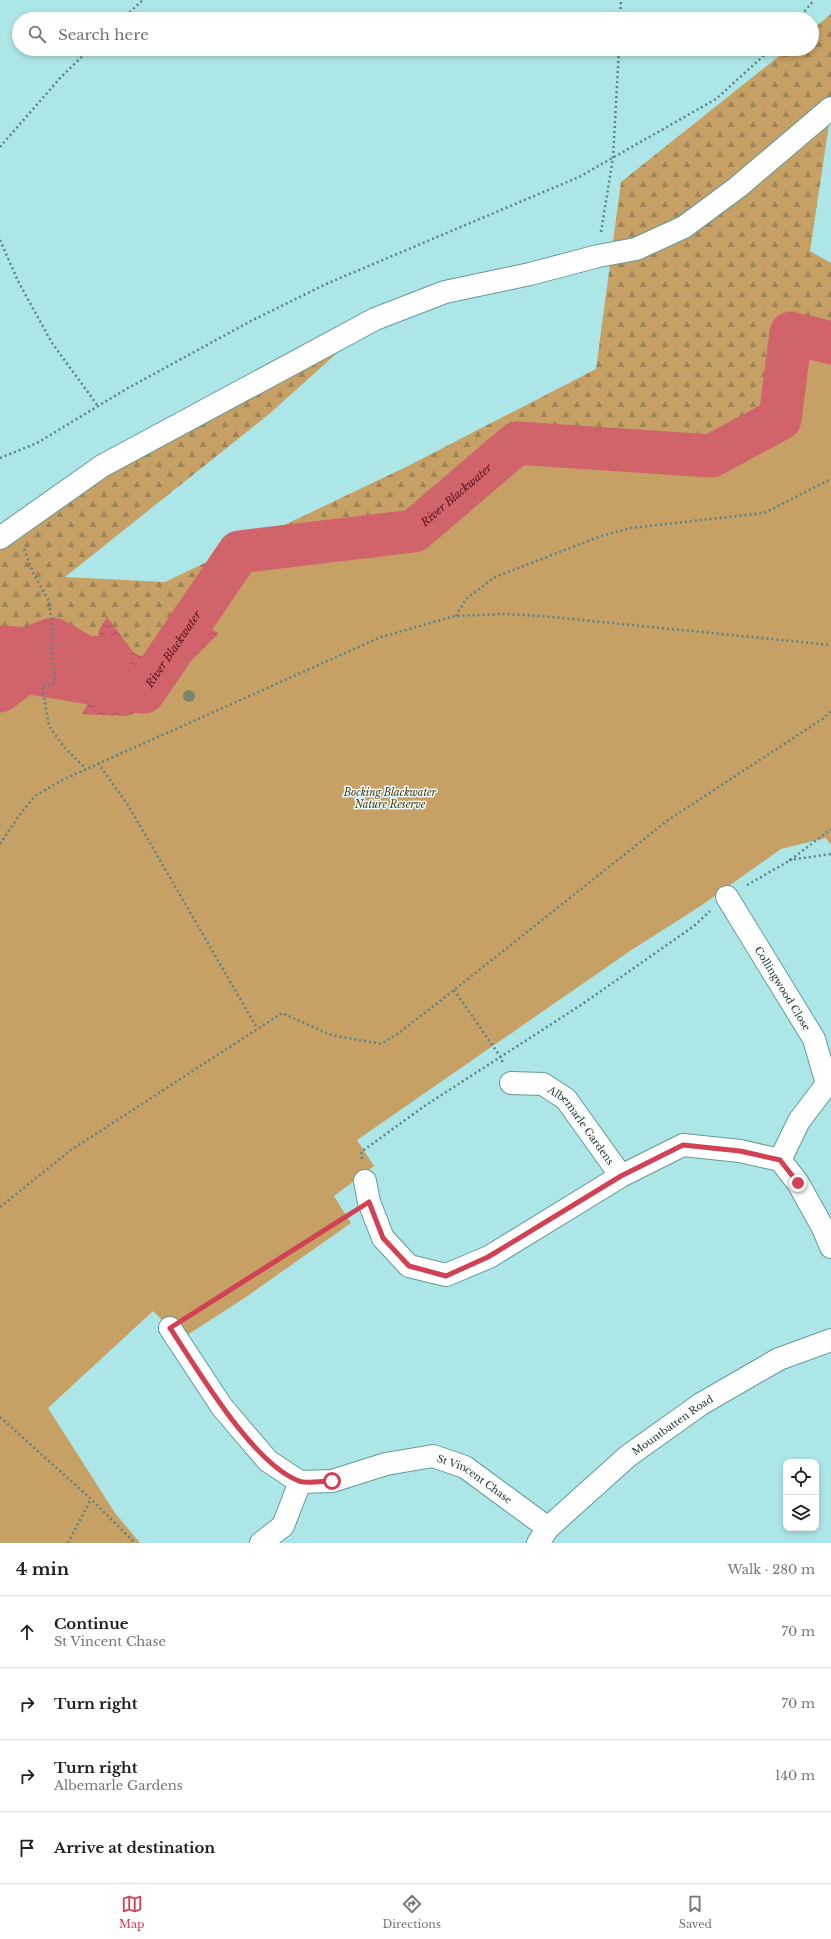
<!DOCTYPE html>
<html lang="en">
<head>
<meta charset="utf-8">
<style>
  :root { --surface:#fff; --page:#f2f2f2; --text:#202124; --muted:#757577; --line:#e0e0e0; --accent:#d14153 }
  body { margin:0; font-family:"Libre Baskerville",serif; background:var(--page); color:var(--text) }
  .controls { position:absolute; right:12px; bottom:12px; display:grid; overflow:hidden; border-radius:8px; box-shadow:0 2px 6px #0003 }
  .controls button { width:36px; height:36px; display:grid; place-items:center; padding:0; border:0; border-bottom:1px solid var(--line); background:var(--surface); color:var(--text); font:20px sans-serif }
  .stop { position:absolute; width:12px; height:12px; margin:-9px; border:3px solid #d14153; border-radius:50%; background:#fff }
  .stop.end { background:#d14153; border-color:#fff; box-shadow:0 1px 4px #0008 }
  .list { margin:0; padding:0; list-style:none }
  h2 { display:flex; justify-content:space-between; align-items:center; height:52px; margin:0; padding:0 16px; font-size:17px }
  h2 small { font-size:13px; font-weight:400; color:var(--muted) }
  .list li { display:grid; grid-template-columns:26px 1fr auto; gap:12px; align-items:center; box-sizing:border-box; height:72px; padding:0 16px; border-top:1px solid var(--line) }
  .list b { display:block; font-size:15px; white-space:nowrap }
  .list p { margin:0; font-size:13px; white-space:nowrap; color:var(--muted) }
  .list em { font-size:13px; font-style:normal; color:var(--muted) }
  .icon { flex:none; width:22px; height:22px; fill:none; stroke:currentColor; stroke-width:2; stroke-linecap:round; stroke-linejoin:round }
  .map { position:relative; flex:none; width:831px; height:1543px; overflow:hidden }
  .search { position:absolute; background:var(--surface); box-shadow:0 2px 6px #0003; left:12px; right:12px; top:12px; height:44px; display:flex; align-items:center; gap:10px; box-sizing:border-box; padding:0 14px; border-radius:22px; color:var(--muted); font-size:15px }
  .sheet { height:340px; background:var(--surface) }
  nav { display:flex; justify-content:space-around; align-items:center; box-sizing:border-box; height:56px; border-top:1px solid var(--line); background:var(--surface); font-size:11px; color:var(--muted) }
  nav a { display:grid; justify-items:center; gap:2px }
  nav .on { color:var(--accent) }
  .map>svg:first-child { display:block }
  .forest { fill:url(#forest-firs) }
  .park { fill:#c6a065 }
  .water { fill:url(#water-waves) }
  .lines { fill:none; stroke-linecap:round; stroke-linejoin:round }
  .river { stroke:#d1636b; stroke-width:43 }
  .minor-casing { stroke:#639a9b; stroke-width:24 }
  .path { stroke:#5d8485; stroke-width:2.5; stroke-dasharray:2 3; stroke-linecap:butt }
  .minor { stroke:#fff; stroke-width:22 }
  .tree { fill:#79856c }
  .route { stroke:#d14153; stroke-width:5 }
  .labels { text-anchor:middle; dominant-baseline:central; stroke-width:3; stroke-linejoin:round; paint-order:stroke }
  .park-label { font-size:10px; font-style:italic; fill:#4e3508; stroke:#eefefe }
  .street-label { font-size:10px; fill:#1b3233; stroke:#eefefe }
  .water-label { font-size:11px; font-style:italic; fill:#58121c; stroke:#eefefe }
</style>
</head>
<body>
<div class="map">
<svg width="831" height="1543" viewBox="0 0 831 1543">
  <defs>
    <pattern id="forest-firs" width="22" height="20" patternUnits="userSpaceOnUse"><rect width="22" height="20" fill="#c6a065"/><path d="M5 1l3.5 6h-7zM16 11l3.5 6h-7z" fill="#a08354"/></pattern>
    <pattern id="water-waves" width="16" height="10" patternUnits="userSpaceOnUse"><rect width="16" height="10" fill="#d1636b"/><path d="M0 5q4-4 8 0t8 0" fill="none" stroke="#a95259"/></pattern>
  </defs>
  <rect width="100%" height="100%" fill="#ade6e7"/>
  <polygon class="forest" points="831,14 831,111 810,251 831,263 831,343 791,333 780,419 711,456 517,443 414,531 239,552 144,692 25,672 0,691 0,539 102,466 375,319 268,415 65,577 165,582 408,466 596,369 621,182 788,49 812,49 812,30"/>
  <polygon class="park" points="791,333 831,343 831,845 826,838 781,849 702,905 630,951 357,1140 374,1166 334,1196 351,1223 246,1297 181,1339 153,1311 48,1408 115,1513 140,1543 0,1543 0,691 25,672 144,692 239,552 414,531 517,443 711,456 780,419"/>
  <polygon class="water" points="107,617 134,653 153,662 193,647 211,629 219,633 155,697 146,710 125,716 82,714 112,661 107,650 98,645 99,630"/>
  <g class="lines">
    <g class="river">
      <polyline points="0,647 28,649 53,639 86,658 110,657"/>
      <path id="s1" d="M 0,691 L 25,672 L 144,692 L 239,552 L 414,531 L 517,443 L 711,456 L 780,419 L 791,333 L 831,343"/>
    </g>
    <defs>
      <g id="minor">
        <polyline points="0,538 102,466 375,319 445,292 530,274 598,256 636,249 684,227 738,187 831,108"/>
        <path id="s2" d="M 727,897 L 814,1039 L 827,1084"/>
        <path id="s3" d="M 511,1083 L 543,1084 L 566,1099 L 621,1176"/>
        <polyline points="780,1160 799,1121 827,1084 831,1082"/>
        <polyline points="365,1181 369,1202 383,1238 409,1266 446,1275 489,1257 621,1176 683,1145 740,1151 780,1160 798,1183 823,1228 831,1247"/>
        <path id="s4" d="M 170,1328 L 222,1407 L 268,1461 L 300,1482 L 332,1481 L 386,1464 L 433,1456 L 465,1467 L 548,1528"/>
        <polyline points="261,1543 283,1526 300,1482"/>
        <path id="s5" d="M 538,1543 L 548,1528 L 628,1456 L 701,1404 L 779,1359 L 831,1340"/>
      </g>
    </defs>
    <use href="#minor" class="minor-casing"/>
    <g class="path">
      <polyline points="122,19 143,0"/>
      <polyline points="620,19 621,0"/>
      <polyline points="798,19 814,0"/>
      <polyline points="0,147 61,77 90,49"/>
      <polyline points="601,232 613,158 619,49"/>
      <polyline points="0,240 18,281 52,343 98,406"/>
      <polyline points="0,458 37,443 128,388 251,321 326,284 579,177 716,99 771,49"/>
      <polyline points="24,549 34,575 49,601 53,634 51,647 55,680 53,684 42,686 49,726 64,747 86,769"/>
      <polyline points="456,616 466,599 495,577 601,536 631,528 764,513 831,479"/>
      <polyline points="98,763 128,805 257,1028"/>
      <polyline points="0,844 18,817 35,796 62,780 381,637 455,616 505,614 542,616 831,645"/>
      <polyline points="789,860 831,854"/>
      <polyline points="747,885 789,861 831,829"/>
      <polyline points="454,990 500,1056 503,1063"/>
      <polyline points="362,1159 361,1152 426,1105 581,1005 694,926 710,911"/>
      <polyline points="0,1207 71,1150 282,1013 331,1035 381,1044 399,1033 454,990 668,820 824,718 831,711"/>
      <polyline points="190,1315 350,1214"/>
      <polyline points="0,1417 91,1499 135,1543"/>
      <polyline points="68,1543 91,1499"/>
    </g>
    <use href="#minor" class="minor"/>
  </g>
  <circle class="tree" cx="189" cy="696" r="6"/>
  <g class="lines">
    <path class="route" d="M 332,1481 C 324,1481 305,1484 299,1481 C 252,1463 198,1370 170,1328 L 369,1202 L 383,1238 L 409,1266 L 446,1276 L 488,1257 L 621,1176 L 683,1145 L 740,1151 L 780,1160 L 798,1183"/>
  </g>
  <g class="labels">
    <g class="park-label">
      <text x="390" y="792">Bocking Blackwater<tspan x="390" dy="12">Nature Reserve</tspan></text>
    </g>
    <g class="street-label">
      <text stroke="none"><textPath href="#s2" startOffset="107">Collingwood Close</textPath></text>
      <text stroke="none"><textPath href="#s3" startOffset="89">Albemarle Gardens</textPath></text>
      <text stroke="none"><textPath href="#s5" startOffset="180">Mountbatten Road</textPath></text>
      <text stroke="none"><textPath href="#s4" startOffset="388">St Vincent Chase</textPath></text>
    </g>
    <g class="water-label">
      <text stroke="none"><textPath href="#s1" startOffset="553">River Blackwater</textPath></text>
      <text stroke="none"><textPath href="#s1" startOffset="204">River Blackwater</textPath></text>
    </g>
  </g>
</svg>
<div class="controls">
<button><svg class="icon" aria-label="locate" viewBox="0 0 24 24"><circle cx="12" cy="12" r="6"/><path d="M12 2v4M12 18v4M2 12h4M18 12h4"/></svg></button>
<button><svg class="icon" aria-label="layers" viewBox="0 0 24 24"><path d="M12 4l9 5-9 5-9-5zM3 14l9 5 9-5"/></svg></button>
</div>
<div class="stop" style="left:332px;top:1481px"></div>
<div class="stop end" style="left:798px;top:1183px"></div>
<div class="search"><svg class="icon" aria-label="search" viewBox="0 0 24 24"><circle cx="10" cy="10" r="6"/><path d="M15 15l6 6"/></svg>Search here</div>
</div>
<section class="sheet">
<h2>4 min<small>Walk · 280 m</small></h2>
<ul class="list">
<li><svg class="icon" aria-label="ahead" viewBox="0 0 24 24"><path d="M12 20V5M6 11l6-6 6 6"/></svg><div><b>Continue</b><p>St Vincent Chase</p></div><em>70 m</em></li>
<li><svg class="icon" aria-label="right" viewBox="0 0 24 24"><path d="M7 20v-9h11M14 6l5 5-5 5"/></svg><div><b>Turn right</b></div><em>70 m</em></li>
<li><svg class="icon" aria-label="right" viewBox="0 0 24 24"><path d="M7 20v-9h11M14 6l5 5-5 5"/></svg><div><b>Turn right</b><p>Albemarle Gardens</p></div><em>140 m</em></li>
<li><svg class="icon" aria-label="arrive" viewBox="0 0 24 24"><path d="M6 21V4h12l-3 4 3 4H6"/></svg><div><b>Arrive at destination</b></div></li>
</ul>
</section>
<nav>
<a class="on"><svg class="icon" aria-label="map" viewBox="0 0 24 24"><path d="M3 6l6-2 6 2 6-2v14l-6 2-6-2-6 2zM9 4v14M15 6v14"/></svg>Map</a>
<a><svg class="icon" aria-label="directions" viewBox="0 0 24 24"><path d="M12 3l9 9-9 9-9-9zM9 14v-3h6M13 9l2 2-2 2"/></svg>Directions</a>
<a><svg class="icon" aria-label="saved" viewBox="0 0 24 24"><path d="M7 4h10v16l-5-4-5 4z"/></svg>Saved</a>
</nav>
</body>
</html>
